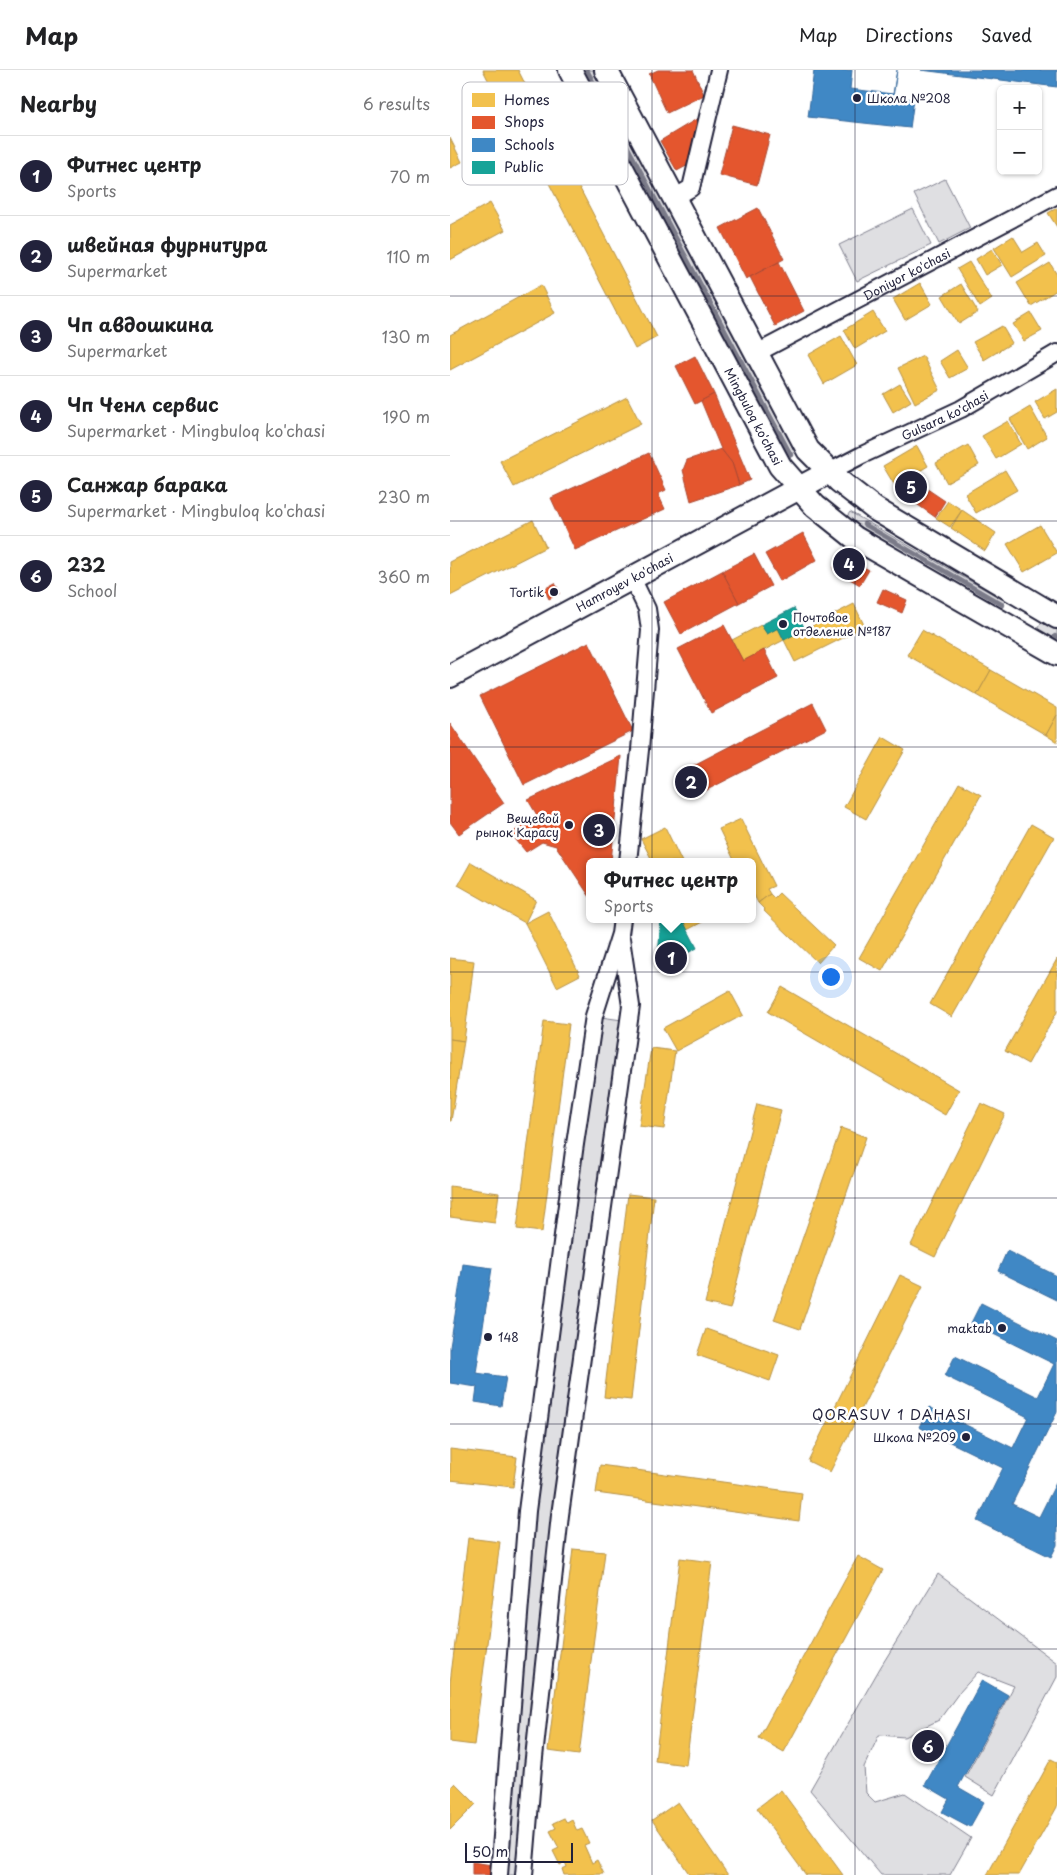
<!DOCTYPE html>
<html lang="en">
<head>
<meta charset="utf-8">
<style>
  :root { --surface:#fff; --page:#f2f2f2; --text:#202124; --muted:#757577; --line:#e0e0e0; --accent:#22223b }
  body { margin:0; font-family:"Playpen Sans",sans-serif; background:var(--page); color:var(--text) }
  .controls { position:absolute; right:15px; top:15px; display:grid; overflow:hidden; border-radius:8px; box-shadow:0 1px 4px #0004 }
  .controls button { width:45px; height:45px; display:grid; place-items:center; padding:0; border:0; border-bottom:1px solid var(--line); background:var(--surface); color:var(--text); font:25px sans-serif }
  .scale { position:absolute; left:15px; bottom:12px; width:108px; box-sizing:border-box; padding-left:5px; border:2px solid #22223b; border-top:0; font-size:14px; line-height:18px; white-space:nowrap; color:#22223b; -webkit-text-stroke:4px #fff; paint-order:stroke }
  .you { position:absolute; left:380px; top:906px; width:18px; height:18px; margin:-12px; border:4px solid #fff; border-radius:50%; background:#1a73e8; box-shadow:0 0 0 8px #1a73e833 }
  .badge { display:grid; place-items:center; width:32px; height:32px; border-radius:50%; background:var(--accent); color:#fff; font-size:16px; font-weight:700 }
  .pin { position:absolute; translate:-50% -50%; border:2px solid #fff; box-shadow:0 1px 5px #0006 }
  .popup { position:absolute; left:136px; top:788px; width:170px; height:65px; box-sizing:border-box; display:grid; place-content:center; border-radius:8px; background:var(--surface); filter:drop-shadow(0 1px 4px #0005); font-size:16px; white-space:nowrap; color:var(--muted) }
  .popup b { font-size:19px; color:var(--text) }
  .popup::after { content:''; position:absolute; left:50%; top:100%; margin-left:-10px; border:10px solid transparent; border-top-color:var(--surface) }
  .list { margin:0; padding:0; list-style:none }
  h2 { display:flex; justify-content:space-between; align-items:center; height:65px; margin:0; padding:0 20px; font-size:21px }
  h2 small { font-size:16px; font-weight:400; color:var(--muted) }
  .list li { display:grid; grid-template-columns:32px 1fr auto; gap:15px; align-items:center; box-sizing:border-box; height:80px; padding:0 20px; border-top:1px solid var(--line) }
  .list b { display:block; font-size:19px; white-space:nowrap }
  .list p { margin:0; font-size:16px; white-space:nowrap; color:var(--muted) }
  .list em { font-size:16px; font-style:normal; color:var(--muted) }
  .map { position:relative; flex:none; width:607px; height:1805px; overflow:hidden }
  header { display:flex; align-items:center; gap:30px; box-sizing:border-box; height:70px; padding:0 25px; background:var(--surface); border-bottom:1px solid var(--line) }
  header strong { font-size:24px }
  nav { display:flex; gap:28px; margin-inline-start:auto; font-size:18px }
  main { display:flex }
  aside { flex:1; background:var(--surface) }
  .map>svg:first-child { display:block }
  .green { fill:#dfdfe2; stroke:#80808e }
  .homes { fill:#f2c14e; stroke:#b49148 }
  .shops { fill:#e4572e; stroke:#aa4732 }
  .schools { fill:#3f88c5; stroke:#36699c }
  .public { fill:#17a398; stroke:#1a7c7c }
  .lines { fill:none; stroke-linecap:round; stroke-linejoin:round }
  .stream { stroke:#7a7a88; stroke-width:4.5 }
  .street-casing { stroke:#22223b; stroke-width:20 }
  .secondary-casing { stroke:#22223b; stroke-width:26 }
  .street { stroke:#fff; stroke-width:16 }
  .secondary { stroke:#fff; stroke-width:22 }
  .grid { fill:none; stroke:#22223b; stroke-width:1; stroke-opacity:0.55 }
  .poi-dot { fill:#22223b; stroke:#fff; stroke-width:2 }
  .labels { text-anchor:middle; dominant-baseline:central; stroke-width:5; stroke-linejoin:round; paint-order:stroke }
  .poi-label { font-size:12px; fill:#22223b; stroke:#fff; text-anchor:end }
  .street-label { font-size:12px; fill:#22223b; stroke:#fff }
  .neighbourhood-label { font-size:14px; letter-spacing:1px; fill:#22223b; stroke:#fff }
  .key { fill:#fff; stroke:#bdbdc4; stroke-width:1 }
  .key-label { font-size:14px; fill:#22223b }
</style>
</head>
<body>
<header>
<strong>Map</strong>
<nav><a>Map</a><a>Directions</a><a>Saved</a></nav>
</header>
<main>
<aside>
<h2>Nearby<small>6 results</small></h2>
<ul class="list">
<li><span class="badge">1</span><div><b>Фитнес центр</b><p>Sports</p></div><em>70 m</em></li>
<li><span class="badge">2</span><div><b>швейная фурнитура</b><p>Supermarket</p></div><em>110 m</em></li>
<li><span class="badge">3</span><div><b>Чп авдошкина</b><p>Supermarket</p></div><em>130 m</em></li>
<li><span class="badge">4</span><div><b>Чп Ченл сервис</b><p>Supermarket · Mingbuloq ko'chasi</p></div><em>190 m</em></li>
<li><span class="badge">5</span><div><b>Санжар барака</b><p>Supermarket · Mingbuloq ko'chasi</p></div><em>230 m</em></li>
<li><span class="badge">6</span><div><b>232</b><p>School</p></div><em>360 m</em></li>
</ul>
</aside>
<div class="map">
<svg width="607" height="1805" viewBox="0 0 607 1805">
  <rect width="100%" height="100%" fill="#fff"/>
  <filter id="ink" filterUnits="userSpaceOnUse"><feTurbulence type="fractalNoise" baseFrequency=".02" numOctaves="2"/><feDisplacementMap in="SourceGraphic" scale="10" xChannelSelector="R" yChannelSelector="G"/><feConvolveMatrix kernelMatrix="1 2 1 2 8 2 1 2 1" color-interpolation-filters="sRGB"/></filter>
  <g filter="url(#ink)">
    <g class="green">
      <polygon points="132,0 143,0 345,382 337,386"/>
      <polygon points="495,109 520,158 489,174 464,124"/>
      <polygon points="463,139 481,175 407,211 389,175"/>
      <polygon points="400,442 555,531 551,539 396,448"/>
      <polygon points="592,552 607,560 607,571 587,559"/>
      <polygon points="144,946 179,951 122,1345 74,1805 49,1805 77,1441"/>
      <polygon points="488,1504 607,1593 607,1607 544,1725 515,1707 564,1616 528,1602 508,1624 489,1650 454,1667 429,1665 414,1697 416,1723 425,1732 455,1723 521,1768 500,1805 431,1805 360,1720 430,1598"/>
    </g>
    <g class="homes">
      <polygon points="33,0 68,0 93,49 65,63"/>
      <polygon points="0,68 12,92 0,98"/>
      <polygon points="112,84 207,267 185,279 90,96"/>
      <polygon points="40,133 55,160 0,190 0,155"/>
      <polygon points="607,138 607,157 598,143"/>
      <polygon points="563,166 573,182 588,173 596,186 562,207 544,178"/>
      <polygon points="542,179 552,195 535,205 526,189"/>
      <polygon points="519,192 542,229 530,237 507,199"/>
      <polygon points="600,193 607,205 607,220 581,236 567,213"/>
      <polygon points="470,213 482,234 455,250 443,229"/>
      <polygon points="511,214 528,242 509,254 492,226"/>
      <polygon points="91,215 105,243 0,300 0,265"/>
      <polygon points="423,242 435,261 405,279 394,260"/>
      <polygon points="581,243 592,261 574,271 563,254"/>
      <polygon points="552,256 562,273 534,290 523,272"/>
      <polygon points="391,266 407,295 374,314 358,285"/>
      <polygon points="507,280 518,298 500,308 490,291"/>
      <polygon points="473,286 490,320 465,333 448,298"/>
      <polygon points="450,314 461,331 443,342 433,324"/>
      <polygon points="607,319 607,342 595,349 585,332"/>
      <polygon points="177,327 191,354 64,417 50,391"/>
      <polygon points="580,337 597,367 577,379 560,349"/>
      <polygon points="558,351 571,374 546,389 532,366"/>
      <polygon points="518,375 529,395 497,413 486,393"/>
      <polygon points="467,376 478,396 445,416 433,396"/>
      <polygon points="555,400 567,420 526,443 515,424"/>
      <polygon points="498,431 512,440 500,457 486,448"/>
      <polygon points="512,440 546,463 535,481 501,458"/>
      <polygon points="83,450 96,477 0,526 0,492"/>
      <polygon points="590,455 607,483 574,502 557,474"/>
      <polygon points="404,534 415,557 345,592 334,570"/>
      <polygon points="311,555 317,564 328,558 334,570 293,591 282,570"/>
      <polygon points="472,560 541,600 527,625 457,585"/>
      <polygon points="541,600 607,638 607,645 596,665 527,625"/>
      <polygon points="607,645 607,672 596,665"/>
      <polygon points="433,667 455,680 416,749 394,737"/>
      <polygon points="509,713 531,725 432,901 409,888"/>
      <polygon points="291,749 324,816 317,819 320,824 308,833 304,825 302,826 302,792 285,792 269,759"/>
      <polygon points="581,754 604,767 502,947 480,934"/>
      <polygon points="215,757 232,792 203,792 191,769"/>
      <polygon points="21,792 86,830 75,853 8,815"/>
      <polygon points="329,823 384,875 368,893 313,840 314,839 308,833 320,824 324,828"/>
      <polygon points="98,841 130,905 107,917 75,853"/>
      <polygon points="232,849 258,849 237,860"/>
      <polygon points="0,888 24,891 14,971 0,969"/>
      <polygon points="607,889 607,942 578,994 555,981"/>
      <polygon points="332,917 509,1020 495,1045 318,942"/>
      <polygon points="280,921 293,945 226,981 213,958"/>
      <polygon points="94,951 119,954 92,1162 67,1159"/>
      <polygon points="0,969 14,971 1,1051 0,1051"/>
      <polygon points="201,978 225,981 214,1059 189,1056"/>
      <polygon points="531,1033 555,1044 485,1187 461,1175"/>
      <polygon points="307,1034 331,1040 280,1239 255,1233"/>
      <polygon points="391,1058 416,1067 350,1259 324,1250"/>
      <polygon points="0,1116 49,1123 45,1153 0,1147"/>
      <polygon points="178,1124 204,1127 181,1330 154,1327"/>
      <polygon points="450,1205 473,1216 380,1402 358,1391"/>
      <polygon points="256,1259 329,1285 320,1311 247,1285"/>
      <polygon points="0,1379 67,1387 63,1417 0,1410"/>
      <polygon points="150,1395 352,1423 349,1451 146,1423"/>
      <polygon points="18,1468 50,1472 24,1675 0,1672 0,1613"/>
      <polygon points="123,1479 155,1482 129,1685 98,1681"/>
      <polygon points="408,1486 433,1500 334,1682 309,1668"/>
      <polygon points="230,1488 262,1492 236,1695 205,1691"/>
      <polygon points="601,1689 607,1692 607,1737 569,1805 537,1805"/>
      <polygon points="5,1713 26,1734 0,1760 0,1718"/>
      <polygon points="331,1720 393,1805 356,1805 307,1738"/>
      <polygon points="228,1732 278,1805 240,1805 202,1750"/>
      <polygon points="114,1748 117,1753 122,1750 127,1761 132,1759 139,1773 134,1775 142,1793 147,1790 154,1804 114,1805 112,1799 117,1797 115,1792 110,1795 103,1781 109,1778 100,1761 106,1758 103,1753"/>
    </g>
    <g class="shops">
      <polygon points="208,0 243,0 254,25 217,43 199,4"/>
      <polygon points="250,47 242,93 227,101 210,71"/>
      <polygon points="282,55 320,65 307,115 269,105"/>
      <polygon points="308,138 334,189 296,209 270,158"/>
      <polygon points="329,192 354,241 325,256 300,207"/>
      <polygon points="245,286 264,324 245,334 226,296"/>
      <polygon points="264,324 300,410 289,415 282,393 271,379 251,331"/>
      <polygon points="271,379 282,393 289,415 241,431 233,400 237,390"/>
      <polygon points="199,383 216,420 208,424 215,439 125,480 101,428"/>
      <polygon points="461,408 495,431 485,447 451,423"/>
      <polygon points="353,463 367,490 330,511 315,484"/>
      <polygon points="304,484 321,516 289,533 272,501"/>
      <polygon points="392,484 419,500 410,515 383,499"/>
      <polygon points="272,501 289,533 231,564 214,532"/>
      <polygon points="105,513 110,523 99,529 94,519"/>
      <polygon points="433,519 457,530 452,543 427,532"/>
      <polygon points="274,555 293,591 314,580 328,608 261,643 228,579"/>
      <polygon points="139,572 183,661 74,715 30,626"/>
      <polygon points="363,633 376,659 251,723 238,698"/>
      <polygon points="0,653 54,733 9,764 0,752"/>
      <polygon points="171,686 161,792 140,792 140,827 106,776 92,772 76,782 61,764 87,745 78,730"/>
      <polygon points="22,1792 42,1795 40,1805 22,1805"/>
    </g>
    <g class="schools">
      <polygon points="364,0 402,0 400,19 443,24 447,0 443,27 464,29 460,58 358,47"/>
      <polygon points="471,0 607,0 607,17"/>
      <polygon points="557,1181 607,1206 607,1230 548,1201"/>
      <polygon points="13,1194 42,1198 26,1303 56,1307 51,1336 25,1332 27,1317 0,1313 0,1277"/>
      <polygon points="531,1233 607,1271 607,1342 562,1434 589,1447 607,1411 607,1475 601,1487 527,1451 553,1398 469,1357 479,1337 563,1378 578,1347 495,1306 505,1286 588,1327 604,1294 521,1253"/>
      <polygon points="532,1610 558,1625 508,1717 534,1732 520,1757 492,1742 499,1729 475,1715"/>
    </g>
    <g class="public">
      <polygon points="344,538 355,559 334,570 328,558 317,564 311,555"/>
      <polygon points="211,849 232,849 247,878 207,899"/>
    </g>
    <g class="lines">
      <g class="stream">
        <polyline points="137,0 341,385"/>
        <polyline points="414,454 553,535"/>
        <polyline points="605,566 607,567"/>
      </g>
      <defs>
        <g id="street">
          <polyline points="224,128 241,118 269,0"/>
          <path id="s1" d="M 307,283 L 607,125"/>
          <path id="s2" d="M 379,402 L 412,385 L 511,339 L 607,283"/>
          <polyline points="178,792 190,680 200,560 197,539 182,508"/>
          <polyline points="49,1805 77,1441 124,1081 144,946 170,864 172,849"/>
          <polyline points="74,1805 83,1697 110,1445 181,936 171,869"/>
        </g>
        <g id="secondary">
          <path id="s3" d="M 120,0 L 330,396 L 365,436 L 405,468 L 607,584"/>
          <polyline points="156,0 358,380 389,411 425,439 607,547"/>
          <path id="s4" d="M 0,606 L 379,402"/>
        </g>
      </defs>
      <use href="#street" class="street-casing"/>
      <use href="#secondary" class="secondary-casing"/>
      <use href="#street" class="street"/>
      <use href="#secondary" class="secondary"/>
    </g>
  </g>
  <path class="grid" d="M 202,0 L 202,1805M 405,0 L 405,1805M 0,226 L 607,226M 0,451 L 607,451M 0,677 L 607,677M 0,902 L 607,902M 0,1128 L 607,1128M 0,1354 L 607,1354M 0,1579 L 607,1579"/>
  <g class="poi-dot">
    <circle cx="407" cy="28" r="5"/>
    <circle cx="104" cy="522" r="5"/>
    <circle cx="333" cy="554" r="5"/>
    <circle cx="119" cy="755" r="5"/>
    <circle cx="552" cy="1258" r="5"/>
    <circle cx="38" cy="1267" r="5"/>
    <circle cx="516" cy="1367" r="5"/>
  </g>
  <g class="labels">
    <g class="poi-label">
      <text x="417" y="28" text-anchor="start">Школа №208</text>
      <text x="94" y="522">Tortik</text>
      <text x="343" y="547" text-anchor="start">Почтовое<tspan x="343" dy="14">отделение №187</tspan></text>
      <text x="109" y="748">Вещевой<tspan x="109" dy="14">рынок Карасу</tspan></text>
      <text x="542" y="1258">maktab</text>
      <text x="48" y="1267" text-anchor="start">148</text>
      <text x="506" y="1367">Школа №209</text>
    </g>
    <g class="street-label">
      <text stroke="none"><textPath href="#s1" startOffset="169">Doniyor ko'chasi</textPath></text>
      <text stroke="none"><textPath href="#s2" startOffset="129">Gulsara ko'chasi</textPath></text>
      <text stroke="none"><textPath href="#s3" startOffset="392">Mingbuloq ko'chasi</textPath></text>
      <text stroke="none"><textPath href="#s4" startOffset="198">Hamroyev ko'chasi</textPath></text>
    </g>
    <g class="neighbourhood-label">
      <text x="442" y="1344">QORASUV 1 DAHASI</text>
    </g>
  </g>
  <rect x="12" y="12" width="166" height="103" rx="8" class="key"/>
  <rect x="22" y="23" width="23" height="14" fill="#f2c14e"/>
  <rect x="22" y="46" width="23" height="13" fill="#e4572e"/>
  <rect x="22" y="68" width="23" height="14" fill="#3f88c5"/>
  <rect x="22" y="91" width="23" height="13" fill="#17a398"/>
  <g class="key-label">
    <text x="54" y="35">Homes</text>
    <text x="54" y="57">Shops</text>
    <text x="54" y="80">Schools</text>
    <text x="54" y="102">Public</text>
  </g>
</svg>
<div class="controls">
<button>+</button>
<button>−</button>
</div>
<div class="scale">50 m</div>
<div class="you"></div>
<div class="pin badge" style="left:221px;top:888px">1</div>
<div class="popup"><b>Фитнес центр</b>Sports</div>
<div class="pin badge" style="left:241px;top:712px">2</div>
<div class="pin badge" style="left:149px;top:760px">3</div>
<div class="pin badge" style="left:399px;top:494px">4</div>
<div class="pin badge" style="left:461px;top:417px">5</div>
<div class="pin badge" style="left:478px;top:1676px">6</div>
</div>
</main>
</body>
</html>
